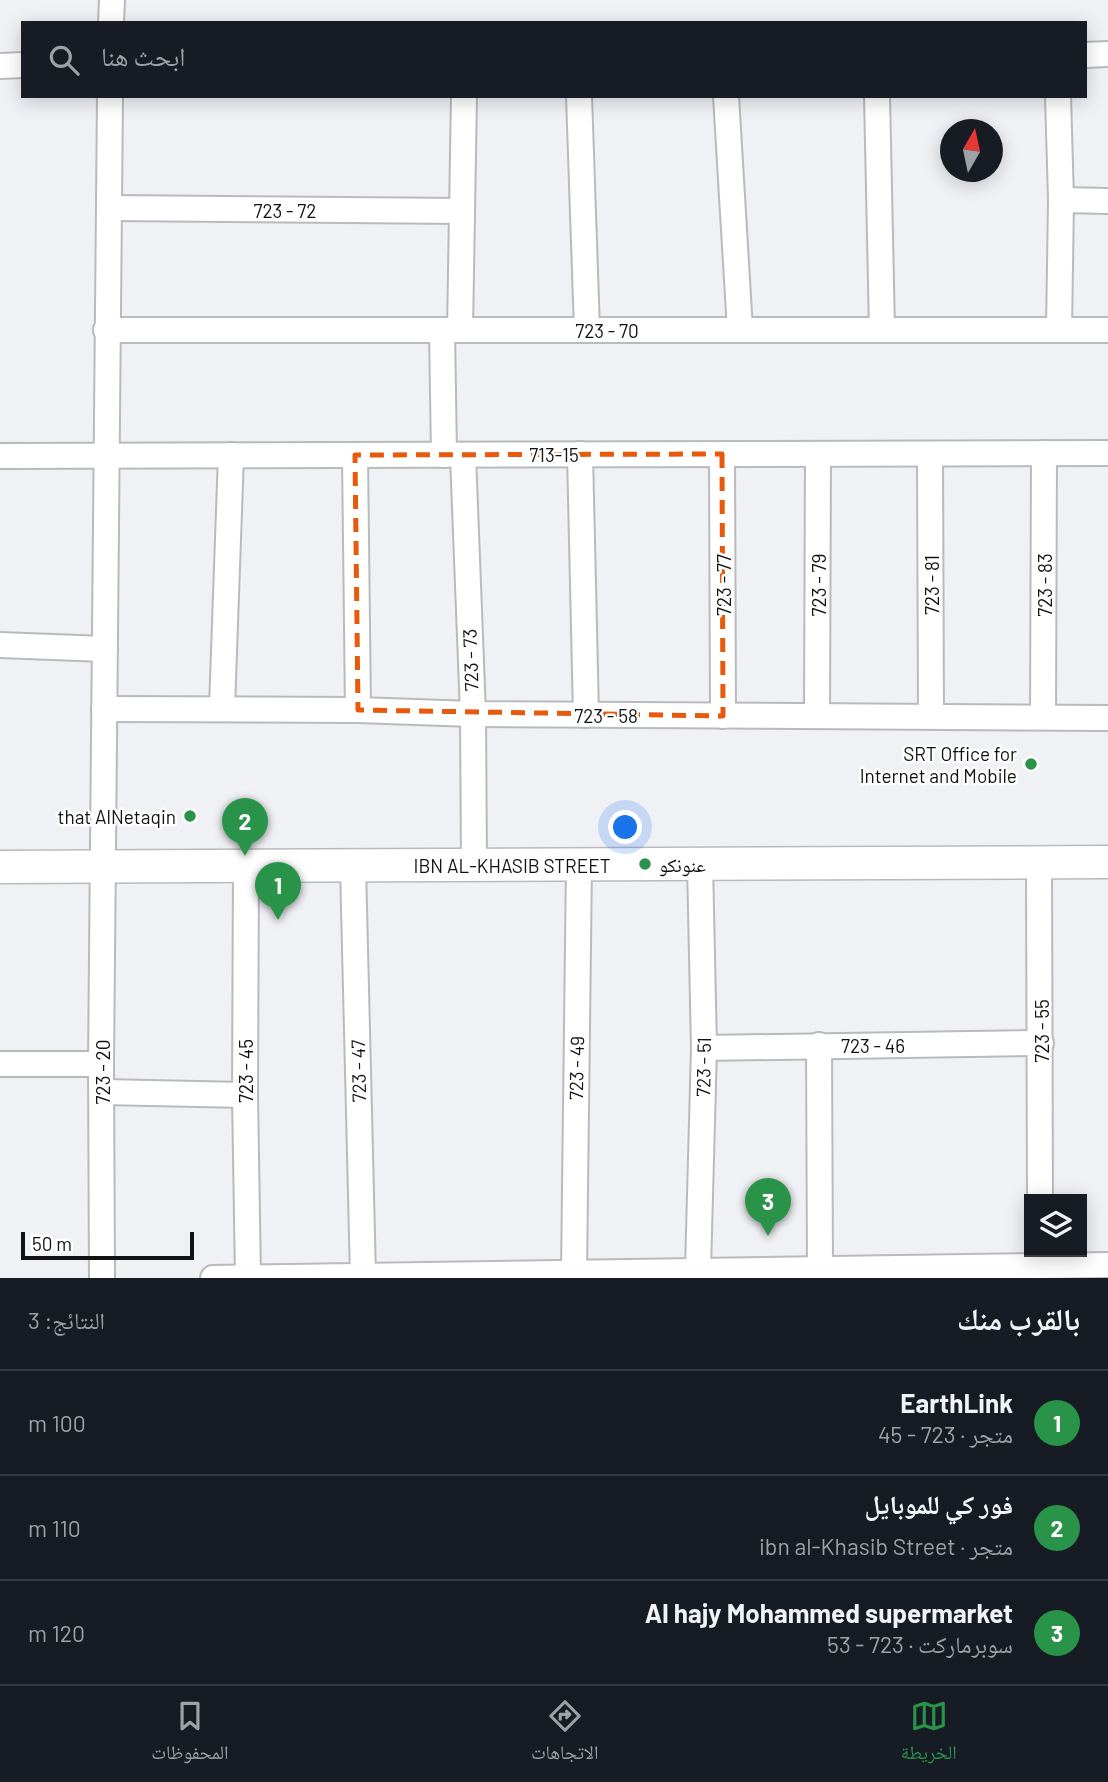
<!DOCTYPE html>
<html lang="ar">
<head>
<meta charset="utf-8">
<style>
  :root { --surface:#171b24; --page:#20242c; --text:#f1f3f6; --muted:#9ea1a6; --line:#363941; --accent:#29934a }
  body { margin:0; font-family:Barlow,"Noto Naskh Arabic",sans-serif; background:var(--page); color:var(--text); direction:rtl }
  .controls { position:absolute; right:21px; bottom:21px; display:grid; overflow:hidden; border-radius:0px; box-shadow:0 4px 18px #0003 }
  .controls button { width:63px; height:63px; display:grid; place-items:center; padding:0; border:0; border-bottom:2px solid var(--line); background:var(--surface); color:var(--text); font:35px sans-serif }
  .compass { position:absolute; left:940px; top:119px; width:63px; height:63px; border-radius:50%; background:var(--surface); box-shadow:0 4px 18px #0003; rotate:9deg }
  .scale { position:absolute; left:21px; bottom:18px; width:173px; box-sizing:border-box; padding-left:7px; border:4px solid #121213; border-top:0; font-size:19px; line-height:24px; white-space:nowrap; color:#121213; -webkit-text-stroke:5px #fff; paint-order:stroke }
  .you { position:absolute; left:626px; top:828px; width:24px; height:24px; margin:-18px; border:5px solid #fff; border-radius:50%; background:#1a73e8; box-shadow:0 0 0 10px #1a73e833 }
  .badge { display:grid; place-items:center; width:46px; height:46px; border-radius:50%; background:var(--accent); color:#fff; font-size:23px; font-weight:700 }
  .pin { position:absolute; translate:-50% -58px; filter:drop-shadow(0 2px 4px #0008) }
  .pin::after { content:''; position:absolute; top:37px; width:24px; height:21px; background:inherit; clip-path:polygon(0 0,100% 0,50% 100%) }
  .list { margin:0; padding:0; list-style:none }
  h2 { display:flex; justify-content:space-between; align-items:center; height:91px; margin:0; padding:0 28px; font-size:30px }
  h2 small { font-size:23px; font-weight:400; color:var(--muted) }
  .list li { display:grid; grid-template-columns:46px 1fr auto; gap:21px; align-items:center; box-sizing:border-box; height:105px; padding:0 28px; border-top:2px solid var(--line) }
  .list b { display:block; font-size:26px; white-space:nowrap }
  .list p { margin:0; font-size:23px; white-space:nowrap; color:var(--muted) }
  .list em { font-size:23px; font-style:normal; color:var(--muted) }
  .icon { flex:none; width:38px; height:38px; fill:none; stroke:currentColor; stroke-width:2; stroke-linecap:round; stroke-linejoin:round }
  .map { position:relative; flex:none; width:1108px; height:1278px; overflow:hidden; direction:ltr }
  .search { position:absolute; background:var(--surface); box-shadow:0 4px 18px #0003; left:21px; right:21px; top:21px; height:77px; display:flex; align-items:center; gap:18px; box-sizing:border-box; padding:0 24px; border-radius:0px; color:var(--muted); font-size:26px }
  .sheet { height:406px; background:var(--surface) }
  nav { display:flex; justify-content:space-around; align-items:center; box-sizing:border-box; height:98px; border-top:2px solid var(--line); background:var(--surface); font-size:19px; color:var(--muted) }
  nav a { display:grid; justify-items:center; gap:4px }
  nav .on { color:var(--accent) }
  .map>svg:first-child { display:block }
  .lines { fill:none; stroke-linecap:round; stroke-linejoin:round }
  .minor-casing { stroke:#bababe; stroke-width:28 }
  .tertiary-casing { stroke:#bababe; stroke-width:35 }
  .minor { stroke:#fff; stroke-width:24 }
  .tertiary { stroke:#fff; stroke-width:32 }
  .marked { fill:none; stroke:#e8590c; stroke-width:5; stroke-dasharray:14 9; stroke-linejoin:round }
  .poi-dot { fill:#29934a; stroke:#fff; stroke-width:2.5 }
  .labels { text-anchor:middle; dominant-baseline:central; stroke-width:5; stroke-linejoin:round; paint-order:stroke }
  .street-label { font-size:19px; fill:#121213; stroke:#fff }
  .poi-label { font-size:19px; fill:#121213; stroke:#fff; text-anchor:end }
</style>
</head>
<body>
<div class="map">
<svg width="1108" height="1278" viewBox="0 0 1108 1278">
  <rect width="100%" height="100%" fill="#f0f1f5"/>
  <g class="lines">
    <defs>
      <g id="minor">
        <polyline points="111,23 112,0"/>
        <polyline points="1085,55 1108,54"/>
        <polyline points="0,66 23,65"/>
        <polyline points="579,96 587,330"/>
        <polyline points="726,96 740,330"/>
        <polyline points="877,96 882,330"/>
        <polyline points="1058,96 1061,200 1059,330"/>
        <polyline points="1061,200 1108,201"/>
        <polyline points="109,208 462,211"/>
        <polyline points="106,330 1108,330"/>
        <polyline points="442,330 444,455"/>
        <polyline points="460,330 464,96"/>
        <polyline points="580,454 586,715"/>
        <polyline points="722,454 723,716"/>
        <polyline points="930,454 931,716"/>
        <polyline points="355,455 358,710"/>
        <polyline points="463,455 473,714 474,865"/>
        <polyline points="0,456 1108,453"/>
        <polyline points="0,645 105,649"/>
        <polyline points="222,708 231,455"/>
        <polyline points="104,709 358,710 473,714 1108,718"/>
        <polyline points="817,716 818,454"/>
        <polyline points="1043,717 1044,453"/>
        <polyline points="1039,862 1040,1199"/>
        <polyline points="246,866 245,1095 248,1277"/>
        <polyline points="353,866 363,1276"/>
        <polyline points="819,1045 820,1268"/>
        <polyline points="704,1048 1041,1043"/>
        <polyline points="0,1064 101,1064"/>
        <polyline points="102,1092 245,1095"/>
        <polyline points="698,1269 704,1048 700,864"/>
        <polyline points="574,1272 579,864"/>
        <polyline points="102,1278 101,1064 110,96"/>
        <polyline points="213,1278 1108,1265"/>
      </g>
      <polyline id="tertiary" points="0,867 1108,862"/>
    </defs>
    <use href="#minor" class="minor-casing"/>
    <use href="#tertiary" class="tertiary-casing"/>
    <use href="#minor" class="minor"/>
    <use href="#tertiary" class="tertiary"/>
  </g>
  <path class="marked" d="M 722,454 L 723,716 L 358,710 L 355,455 Z"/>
  <g class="poi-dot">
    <circle cx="1031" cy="764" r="7"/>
    <circle cx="190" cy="816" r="7"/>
    <circle cx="645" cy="864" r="7"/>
  </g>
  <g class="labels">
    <g class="street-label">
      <text x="285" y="210">723 - 72</text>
      <text x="607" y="330">723 - 70</text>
      <text x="554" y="454">713-15</text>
      <text transform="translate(723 585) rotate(-90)">723 - 77</text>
      <text transform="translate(818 585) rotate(-90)">723 - 79</text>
      <text transform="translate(931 585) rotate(-90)">723 - 81</text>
      <text transform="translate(1044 585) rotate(-90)">723 - 83</text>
      <text transform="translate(470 660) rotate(-92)">723 - 73</text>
      <text x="606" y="715">723 - 58</text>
      <text x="512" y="865">IBN AL-KHASIB STREET</text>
      <text transform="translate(1041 1031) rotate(-90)">723 - 55</text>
      <text x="873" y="1045">723 - 46</text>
      <text transform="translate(703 1067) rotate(-89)">723 - 51</text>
      <text transform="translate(576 1068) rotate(-89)">723 - 49</text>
      <text transform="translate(245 1071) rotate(-90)">723 - 45</text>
      <text transform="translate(358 1071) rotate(-91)">723 - 47</text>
      <text transform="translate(102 1072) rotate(-90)">723 - 20</text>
    </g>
    <g class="poi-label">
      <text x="1017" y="753">SRT Office for<tspan x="1017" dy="22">Internet and Mobile</tspan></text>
      <text x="176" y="816">that AlNetaqin</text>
      <text x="659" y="864" text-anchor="start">عنونكو</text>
    </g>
  </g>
</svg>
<div class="controls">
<button><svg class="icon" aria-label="layers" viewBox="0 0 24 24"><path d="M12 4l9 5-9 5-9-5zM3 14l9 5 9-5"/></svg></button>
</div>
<svg class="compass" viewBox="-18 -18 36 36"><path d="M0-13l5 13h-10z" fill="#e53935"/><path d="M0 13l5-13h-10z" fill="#9ea1a6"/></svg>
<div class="scale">50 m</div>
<div class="you"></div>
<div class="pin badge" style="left:278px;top:920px">1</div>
<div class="pin badge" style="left:245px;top:856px">2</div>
<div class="pin badge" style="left:768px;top:1236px">3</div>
<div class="search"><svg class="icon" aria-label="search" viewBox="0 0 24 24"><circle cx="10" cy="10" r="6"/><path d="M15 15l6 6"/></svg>ابحث هنا</div>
</div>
<section class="sheet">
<h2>بالقرب منك<small>النتائج: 3</small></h2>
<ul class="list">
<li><span class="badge">1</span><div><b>EarthLink</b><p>متجر · 723 - 45</p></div><em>100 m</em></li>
<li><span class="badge">2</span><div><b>فور كي للموبايل</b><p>متجر · ibn al-Khasib Street</p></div><em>110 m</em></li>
<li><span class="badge">3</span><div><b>Al hajy Mohammed supermarket</b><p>سوبرماركت · 723 - 53</p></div><em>120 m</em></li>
</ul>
</section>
<nav>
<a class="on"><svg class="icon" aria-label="map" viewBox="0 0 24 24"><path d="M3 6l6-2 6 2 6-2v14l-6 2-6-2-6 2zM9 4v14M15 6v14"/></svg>الخريطة</a>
<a><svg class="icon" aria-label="directions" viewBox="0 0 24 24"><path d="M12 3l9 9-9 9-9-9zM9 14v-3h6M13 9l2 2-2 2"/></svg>الاتجاهات</a>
<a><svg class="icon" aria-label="saved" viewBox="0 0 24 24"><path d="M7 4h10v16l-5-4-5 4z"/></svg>المحفوظات</a>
</nav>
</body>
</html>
